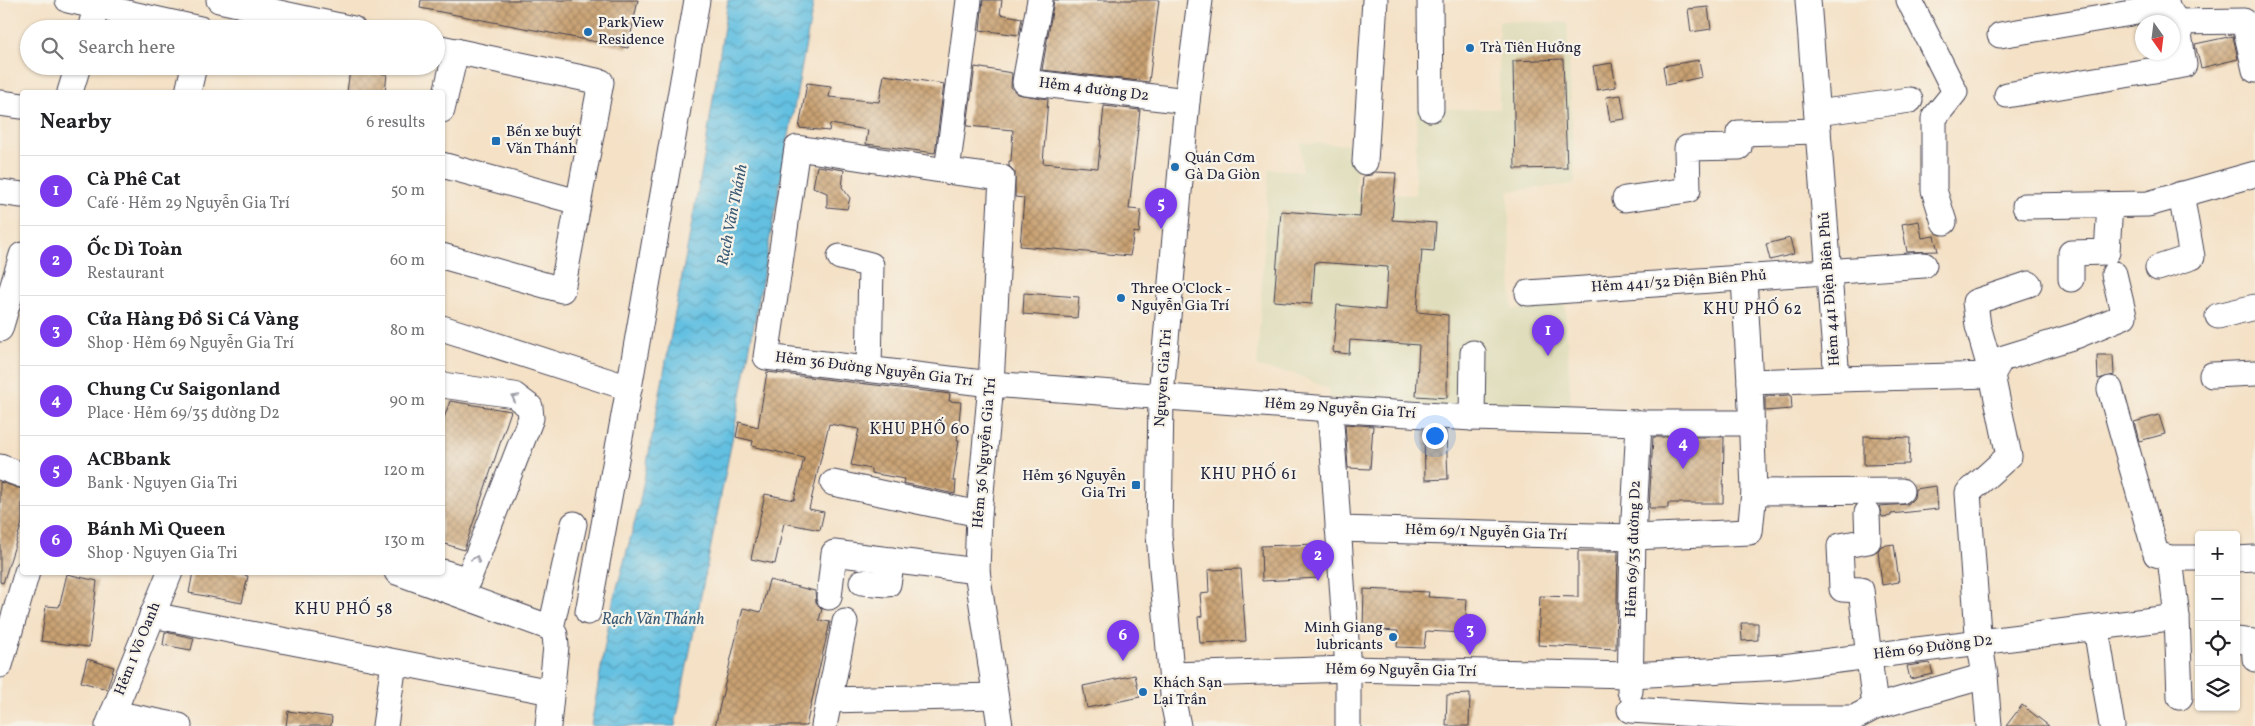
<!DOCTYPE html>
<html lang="en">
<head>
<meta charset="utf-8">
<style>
  :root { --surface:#fff; --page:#f6f6f6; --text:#202124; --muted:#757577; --line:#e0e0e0; --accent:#7c3aed }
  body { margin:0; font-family:Vollkorn,serif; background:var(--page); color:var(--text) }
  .controls { position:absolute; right:15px; bottom:15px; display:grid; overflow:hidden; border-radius:5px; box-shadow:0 1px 4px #0004 }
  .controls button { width:45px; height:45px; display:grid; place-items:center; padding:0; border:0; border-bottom:1px solid var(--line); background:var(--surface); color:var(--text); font:25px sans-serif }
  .compass { position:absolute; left:2135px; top:15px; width:45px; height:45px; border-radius:50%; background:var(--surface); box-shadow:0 1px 4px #0004; rotate:166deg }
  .you { position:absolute; left:1434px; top:435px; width:18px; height:18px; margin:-12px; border:4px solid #fff; border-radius:50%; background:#1a73e8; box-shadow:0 0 0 8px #1a73e833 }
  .badge { display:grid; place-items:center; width:32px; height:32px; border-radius:50%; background:var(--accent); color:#fff; font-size:16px; font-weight:700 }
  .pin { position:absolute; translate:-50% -41px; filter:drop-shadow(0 1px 2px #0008) }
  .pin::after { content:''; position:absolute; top:26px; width:18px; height:15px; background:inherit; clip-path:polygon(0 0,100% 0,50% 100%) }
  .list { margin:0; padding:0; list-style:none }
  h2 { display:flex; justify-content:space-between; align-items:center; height:65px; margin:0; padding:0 20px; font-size:21px }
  h2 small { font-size:16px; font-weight:400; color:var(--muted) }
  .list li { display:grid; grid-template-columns:32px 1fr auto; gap:15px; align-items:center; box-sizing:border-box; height:70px; padding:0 20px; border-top:1px solid var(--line) }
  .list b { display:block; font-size:19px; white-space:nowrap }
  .list p { margin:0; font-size:16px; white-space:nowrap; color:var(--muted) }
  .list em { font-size:16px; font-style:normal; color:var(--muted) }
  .icon { flex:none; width:28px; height:28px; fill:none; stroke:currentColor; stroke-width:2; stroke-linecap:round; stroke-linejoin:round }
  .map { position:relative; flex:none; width:2255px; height:726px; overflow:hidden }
  .search { position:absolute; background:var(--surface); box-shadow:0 1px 4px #0004; left:20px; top:20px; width:425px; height:55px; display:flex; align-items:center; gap:12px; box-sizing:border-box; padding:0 18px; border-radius:28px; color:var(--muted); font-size:19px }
  .panel { position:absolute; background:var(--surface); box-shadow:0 1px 4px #0004; left:20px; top:90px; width:425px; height:485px; border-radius:5px }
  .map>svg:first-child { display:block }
  .built { fill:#dfddbb }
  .water { fill:url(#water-waves); stroke:#42718e }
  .building { fill:url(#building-cross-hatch) }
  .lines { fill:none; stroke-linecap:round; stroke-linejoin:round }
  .minor-casing { stroke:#423f50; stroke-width:27 }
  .minor { stroke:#fff; stroke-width:25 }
  .oneway { stroke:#9c9ca7 }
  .poi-dot { fill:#1f6fb2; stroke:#f7f3e8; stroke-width:2 }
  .labels { text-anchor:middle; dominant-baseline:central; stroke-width:4.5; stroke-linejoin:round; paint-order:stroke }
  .poi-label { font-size:15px; fill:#22223b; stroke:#f7f3e8; text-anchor:start }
  .street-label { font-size:15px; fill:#22223b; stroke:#f7f3e8 }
  .water-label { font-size:16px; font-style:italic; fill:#395975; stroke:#f7f3e8 }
  .neighbourhood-label { font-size:16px; letter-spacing:1px; fill:#22223b; stroke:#f7f3e8 }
</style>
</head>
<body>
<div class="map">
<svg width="2255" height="726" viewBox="0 0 2255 726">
  <defs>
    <pattern id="water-waves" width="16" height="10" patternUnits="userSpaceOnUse" patternTransform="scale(1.25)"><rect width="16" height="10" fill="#63c0e1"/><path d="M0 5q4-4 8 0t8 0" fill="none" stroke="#519cb8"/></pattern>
    <pattern id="building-cross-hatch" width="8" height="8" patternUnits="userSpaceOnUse" patternTransform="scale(1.25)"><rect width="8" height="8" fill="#c9a172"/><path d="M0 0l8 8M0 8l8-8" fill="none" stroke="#a3835f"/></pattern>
  </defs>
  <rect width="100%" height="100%" fill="#f7f3e8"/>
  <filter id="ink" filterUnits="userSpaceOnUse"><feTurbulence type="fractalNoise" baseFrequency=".02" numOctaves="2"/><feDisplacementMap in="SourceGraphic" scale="10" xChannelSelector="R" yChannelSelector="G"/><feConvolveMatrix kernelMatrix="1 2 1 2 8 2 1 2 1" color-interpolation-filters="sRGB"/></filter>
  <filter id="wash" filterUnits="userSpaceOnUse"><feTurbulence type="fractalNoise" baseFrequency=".0096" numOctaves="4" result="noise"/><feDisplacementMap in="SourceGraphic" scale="20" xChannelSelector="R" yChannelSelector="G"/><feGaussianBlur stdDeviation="1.12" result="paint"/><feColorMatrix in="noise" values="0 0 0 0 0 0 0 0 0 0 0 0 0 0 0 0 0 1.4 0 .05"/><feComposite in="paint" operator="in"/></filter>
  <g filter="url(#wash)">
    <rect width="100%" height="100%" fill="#f4e1c6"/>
    <polygon class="built" points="1499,21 1567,23 1575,184 1508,191 1512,310 1565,304 1571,409 1463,409 1330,398 1329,389 1296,374 1257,367 1269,169 1302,171 1301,143 1357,145 1356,193 1415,195 1417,109 1499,109"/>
    <polygon class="water" points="728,0 814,0 741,395 675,726 591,726 611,610 639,506 704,158"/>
    <g id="blocks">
      <g class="building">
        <polygon points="421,0 638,0 628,48 420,8"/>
        <polygon points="983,0 1002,0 1000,14 1022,18 1019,35 980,30"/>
        <polygon points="1054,0 1159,0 1149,82 1042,70"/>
        <polygon points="1708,7 1711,29 1691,32 1688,9"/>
        <polygon points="2233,36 2238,59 2201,68 2195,44"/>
        <polygon points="1563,59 1567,168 1515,169 1513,61"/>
        <polygon points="1699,60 1702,77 1666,85 1663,66"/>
        <polygon points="1612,63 1616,87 1597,90 1593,66"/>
        <polygon points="975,67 1012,73 1011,87 1017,94 1048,99 1043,163 1098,168 1104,106 1140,110 1129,209 1141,210 1139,233 1134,232 1130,256 1020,246 1024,198 1015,197 1015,172 1009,166 1009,161 1011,161 1013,130 967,126"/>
        <polygon points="350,70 387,74 385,92 347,92"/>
        <polygon points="884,75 944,84 935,153 866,144 868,130 830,124 829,131 799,128 807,83 831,86 829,97 879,102"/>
        <polygon points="1621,95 1625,119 1610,121 1606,97"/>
        <polygon points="817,166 844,170 842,187 850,198 847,209 827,207 827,193 813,187"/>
        <polygon points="1375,172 1396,173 1392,220 1436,223 1434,251 1422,250 1417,312 1448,315 1447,398 1416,396 1419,345 1350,340 1349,354 1333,352 1337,305 1385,310 1388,267 1315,262 1312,304 1274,301 1281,211 1360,217 1363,176 1371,175"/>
        <polygon points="1919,221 1922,238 1934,236 1938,251 1907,252 1902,224"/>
        <polygon points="1790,238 1794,254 1770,260 1766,244"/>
        <polygon points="1024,293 1079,297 1077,318 1023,314"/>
        <polygon points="2097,355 2113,355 2114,375 2098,379"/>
        <polygon points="767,372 950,394 949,401 961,402 957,440 959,440 953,481 956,481 955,494 903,483 904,479 871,473 871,469 851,465 859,429 829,424 809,509 824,512 820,530 784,523 775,564 751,559 765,494 794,500 804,458 752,446 753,441 736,437 739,422 758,427"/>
        <polygon points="1791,395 1792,409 1765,411 1765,396"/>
        <polygon points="450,401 511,411 464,550 442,543 442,424"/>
        <polygon points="2159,415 2165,434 2139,441 2134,422"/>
        <polygon points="1345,424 1373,426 1370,469 1348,468"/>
        <polygon points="1424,429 1446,431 1448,479 1425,480"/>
        <polygon points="1864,436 1910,438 1909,464 1864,465"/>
        <polygon points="1653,437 1724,437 1723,503 1668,503 1668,508 1649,508"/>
        <polygon points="0,482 22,489 22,523 3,583 0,582"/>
        <polygon points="1936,486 1938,509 1891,514 1891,516 1882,517 1879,506 1908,504 1914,498 1915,489"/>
        <polygon points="1318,544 1319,578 1262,581 1261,546"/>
        <polygon points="1894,544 1899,582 1882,585 1878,551 1881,546"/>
        <polygon points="1578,551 1618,551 1616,649 1538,645 1540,596 1578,597"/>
        <polygon points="1241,569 1246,641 1200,643 1198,617 1202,616 1200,594 1209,593 1208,570"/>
        <polygon points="193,572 230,572 248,576 242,603 189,593"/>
        <polygon points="67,574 97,581 89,647 41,641 46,606 59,607"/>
        <polygon points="769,580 815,591 816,602 822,609 819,620 830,622 806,726 715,726 743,608 761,612"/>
        <polygon points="1364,589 1429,592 1428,597 1467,599 1465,633 1426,631 1424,648 1397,647 1398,631 1363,629"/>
        <polygon points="1741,623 1758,623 1758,640 1742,641"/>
        <polygon points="165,632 194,638 191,650 163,645"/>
        <polygon points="87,659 114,667 107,689 81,682"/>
        <polygon points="1930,663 1933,674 1910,679 1907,666"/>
        <polygon points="1135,675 1140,697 1087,708 1083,686"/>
        <polygon points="1470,694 1469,726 1446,726 1447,695"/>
        <polygon points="2022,705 2049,726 2006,726"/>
        <polygon points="288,711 332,717 331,726 286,726"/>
      </g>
    </g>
  </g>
  <g filter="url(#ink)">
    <use href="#blocks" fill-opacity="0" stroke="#423f50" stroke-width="1"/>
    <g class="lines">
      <defs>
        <g id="minor">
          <polyline points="68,0 200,29"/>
          <polyline points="219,0 353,29"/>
          <polyline points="969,0 947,171 1002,178 991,384 979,514 977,571 1000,726"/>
          <polyline points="1040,0 1025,82 1187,101"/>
          <polyline points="1430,0 1431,109"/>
          <polyline points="1808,0 1837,379 1992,375"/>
          <polyline points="1909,0 1955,92 1934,118 1934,190 1944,222"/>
          <polyline points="2177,22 2244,21 2255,70"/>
          <polyline points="90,29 97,6"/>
          <polyline points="2000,35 2167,7"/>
          <polyline points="436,47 601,82 562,290 442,256"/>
          <polyline points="70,92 78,66"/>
          <polyline points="188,92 194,66"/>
          <polyline points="2007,95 2184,65 2177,22 2167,7 2166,0"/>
          <polyline points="0,103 22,106"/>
          <polyline points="442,110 456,51"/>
          <polyline points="1817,113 1910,100"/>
          <polyline points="1365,162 1375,0"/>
          <polyline points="442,165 578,202"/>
          <polyline points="947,171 797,148 766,357 991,384 1330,409 1472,418 1639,423 1752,423"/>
          <polyline points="0,192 22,195"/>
          <polyline points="1625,199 1688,190 1687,148 1739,147 1739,133 1818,131"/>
          <polyline points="2025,206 2148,204 2255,174"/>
          <polyline points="840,257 871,265 869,369"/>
          <polyline points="2158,268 2192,257 2181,194"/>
          <polyline points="1744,279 1750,382"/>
          <polyline points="2071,279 2071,253 2107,252 2110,205"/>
          <polyline points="1528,293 1924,265"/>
          <polyline points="2218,316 2255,307"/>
          <polyline points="442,328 629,388 697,0"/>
          <polyline points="0,329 22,255"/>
          <polyline points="1992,375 2001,359 2078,335 2124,316 2114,274"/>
          <polyline points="2212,375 2255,373"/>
          <polyline points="1837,379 1750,382 1754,492 1901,491"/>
          <polyline points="442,385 514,395 530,407 531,418 468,580 442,572"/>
          <polyline points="2110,389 2156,554 2170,558 2199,558"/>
          <polyline points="1330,409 1348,669 1348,726"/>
          <polyline points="1472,418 1473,353"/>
          <polyline points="0,467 22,475"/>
          <polyline points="833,483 979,514"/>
          <polyline points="1867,513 1868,541 1840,546 1842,589 1861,590 1875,707"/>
          <polyline points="1338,529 1633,537 1750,532 1754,492"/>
          <polyline points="2170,558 2177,617 2180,697"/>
          <polyline points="2236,559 2255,558"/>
          <polyline points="397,572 551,628"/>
          <polyline points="862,582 888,584 892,560"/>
          <polyline points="829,597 834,553 977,571"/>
          <polyline points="588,612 629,388"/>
          <polyline points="152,615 551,692"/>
          <polyline points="2096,628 2112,726"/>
          <polyline points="2236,640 2254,642 2255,659"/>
          <polyline points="0,665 27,572"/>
          <polyline points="1172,675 1348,669 1630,675 1783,667 2177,617"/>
          <polyline points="1630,691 1633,537 1639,423"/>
          <polyline points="829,700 995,696"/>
          <polyline points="1630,710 1766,718 1854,718 1875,707 1985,676"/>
          <polyline points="113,713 179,726"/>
          <polyline points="108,726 170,572"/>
          <polyline points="385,726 394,663"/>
          <polyline points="548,726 556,646 555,635 551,628 574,524"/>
          <polyline points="824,726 845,622"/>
          <polyline points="1178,726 1174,706 1159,535 1161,396 1187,101 1200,0"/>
          <polyline points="1989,726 1985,676 1978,633 1968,493 2009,456 1992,375 1978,326 1975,302 2029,284"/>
        </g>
      </defs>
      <use href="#minor" class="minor-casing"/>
      <use href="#minor" class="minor"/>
    </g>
    <defs><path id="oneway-chevron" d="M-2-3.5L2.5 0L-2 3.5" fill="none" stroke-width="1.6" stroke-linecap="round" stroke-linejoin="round" transform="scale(1.25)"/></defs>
    <g class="oneway">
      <use href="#oneway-chevron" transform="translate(515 398) rotate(-152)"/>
      <use href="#oneway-chevron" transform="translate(476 559) rotate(-69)"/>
    </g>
  </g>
  <g class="poi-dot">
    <circle cx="588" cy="32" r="5"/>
    <circle cx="1470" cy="48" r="5"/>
    <rect x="491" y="136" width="10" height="10" rx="2.5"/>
    <circle cx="1175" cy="167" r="5"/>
    <circle cx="1121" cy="298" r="5"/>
    <rect x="1131" y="480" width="10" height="10" rx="2.5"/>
    <circle cx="1393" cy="637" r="5"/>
    <circle cx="1143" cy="692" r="5"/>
  </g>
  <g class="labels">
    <g class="poi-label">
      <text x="598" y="23">Park View<tspan x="598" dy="17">Residence</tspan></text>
      <text x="1480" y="48">Trà Tiên Hưởng</text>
      <text x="506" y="132">Bến xe buýt<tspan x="506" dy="17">Văn Thánh</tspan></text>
      <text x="1185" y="158">Quán Cơm<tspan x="1185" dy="17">Gà Da Giòn</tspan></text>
      <text x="1131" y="289">Three O'Clock -<tspan x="1131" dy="17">Nguyễn Gia Trí</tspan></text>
      <text x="1126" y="476" text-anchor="end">Hẻm 36 Nguyễn<tspan x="1126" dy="17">Gia Tri</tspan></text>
      <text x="1383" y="628" text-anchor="end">Minh Giang<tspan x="1383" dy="17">lubricants</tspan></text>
      <text x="1153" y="683">Khách Sạn<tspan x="1153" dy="17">Lại Trần</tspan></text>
    </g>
    <g class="street-label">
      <text transform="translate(1094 90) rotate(7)">Hẻm 4 đường D2</text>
      <text transform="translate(1679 282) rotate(-4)">Hẻm 441/32 Điện Biên Phủ</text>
      <text transform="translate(1830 289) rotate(-94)">Hẻm 441 Điện Biên Phủ</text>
      <text transform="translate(874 370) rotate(7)">Hẻm 36 Đường Nguyễn Gia Trí</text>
      <text transform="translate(1164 378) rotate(-86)">Nguyen Gia Tri</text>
      <text transform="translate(1340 409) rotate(4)">Hẻm 29 Nguyễn Gia Trí</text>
      <text transform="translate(985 453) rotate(-85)">Hẻm 36 Nguyễn Gia Trí</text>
      <text transform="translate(1486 533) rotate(2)">Hẻm 69/1 Nguyễn Gia Trí</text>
      <text transform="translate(1634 549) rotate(-88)">Hẻm 69/35 đường D2</text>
      <text transform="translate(1933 648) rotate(-7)">Hẻm 69 Đường D2</text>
      <text transform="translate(138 649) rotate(-68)">Hẻm 1 Võ Oanh</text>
      <text transform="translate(1401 671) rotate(1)">Hẻm 69 Nguyễn Gia Trí</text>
    </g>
    <g class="water-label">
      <text transform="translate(733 215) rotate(-79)">Rạch Văn Thánh</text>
      <text x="653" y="620">Rạch Văn Thánh</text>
    </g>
    <g class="neighbourhood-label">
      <text x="1753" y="310">KHU PHỐ 62</text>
      <text x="920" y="430">KHU PHỐ 60</text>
      <text x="1249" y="475">KHU PHỐ 61</text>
      <text x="344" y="610">KHU PHỐ 58</text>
    </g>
  </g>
</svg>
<div class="controls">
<button>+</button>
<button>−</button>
<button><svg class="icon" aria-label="locate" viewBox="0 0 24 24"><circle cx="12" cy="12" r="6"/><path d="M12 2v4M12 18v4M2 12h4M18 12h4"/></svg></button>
<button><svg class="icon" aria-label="layers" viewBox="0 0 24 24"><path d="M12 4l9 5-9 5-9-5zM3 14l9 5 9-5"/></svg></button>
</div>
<svg class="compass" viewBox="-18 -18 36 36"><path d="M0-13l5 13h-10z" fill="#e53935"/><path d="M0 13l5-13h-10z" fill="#757577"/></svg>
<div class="you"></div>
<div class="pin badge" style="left:1548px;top:356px">1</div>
<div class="pin badge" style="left:1318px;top:581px">2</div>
<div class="pin badge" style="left:1470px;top:655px">3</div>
<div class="pin badge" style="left:1683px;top:469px">4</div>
<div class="pin badge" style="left:1161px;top:229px">5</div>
<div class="pin badge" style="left:1123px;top:661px">6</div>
<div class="search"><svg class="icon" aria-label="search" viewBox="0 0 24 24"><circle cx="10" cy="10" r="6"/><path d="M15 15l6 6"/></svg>Search here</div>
<section class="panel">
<h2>Nearby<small>6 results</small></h2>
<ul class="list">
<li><span class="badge">1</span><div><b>Cà Phê Cat</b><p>Café · Hẻm 29 Nguyễn Gia Trí</p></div><em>50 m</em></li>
<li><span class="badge">2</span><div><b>Ốc Dì Toàn</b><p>Restaurant</p></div><em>60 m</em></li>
<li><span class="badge">3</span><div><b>Cửa Hàng Đồ Si Cá Vàng</b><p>Shop · Hẻm 69 Nguyễn Gia Trí</p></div><em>80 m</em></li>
<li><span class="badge">4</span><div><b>Chung Cư Saigonland</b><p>Place · Hẻm 69/35 đường D2</p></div><em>90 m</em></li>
<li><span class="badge">5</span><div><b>ACBbank</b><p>Bank · Nguyen Gia Tri</p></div><em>120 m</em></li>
<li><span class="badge">6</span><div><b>Bánh Mì Queen</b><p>Shop · Nguyen Gia Tri</p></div><em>130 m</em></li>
</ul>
</section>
</div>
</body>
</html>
